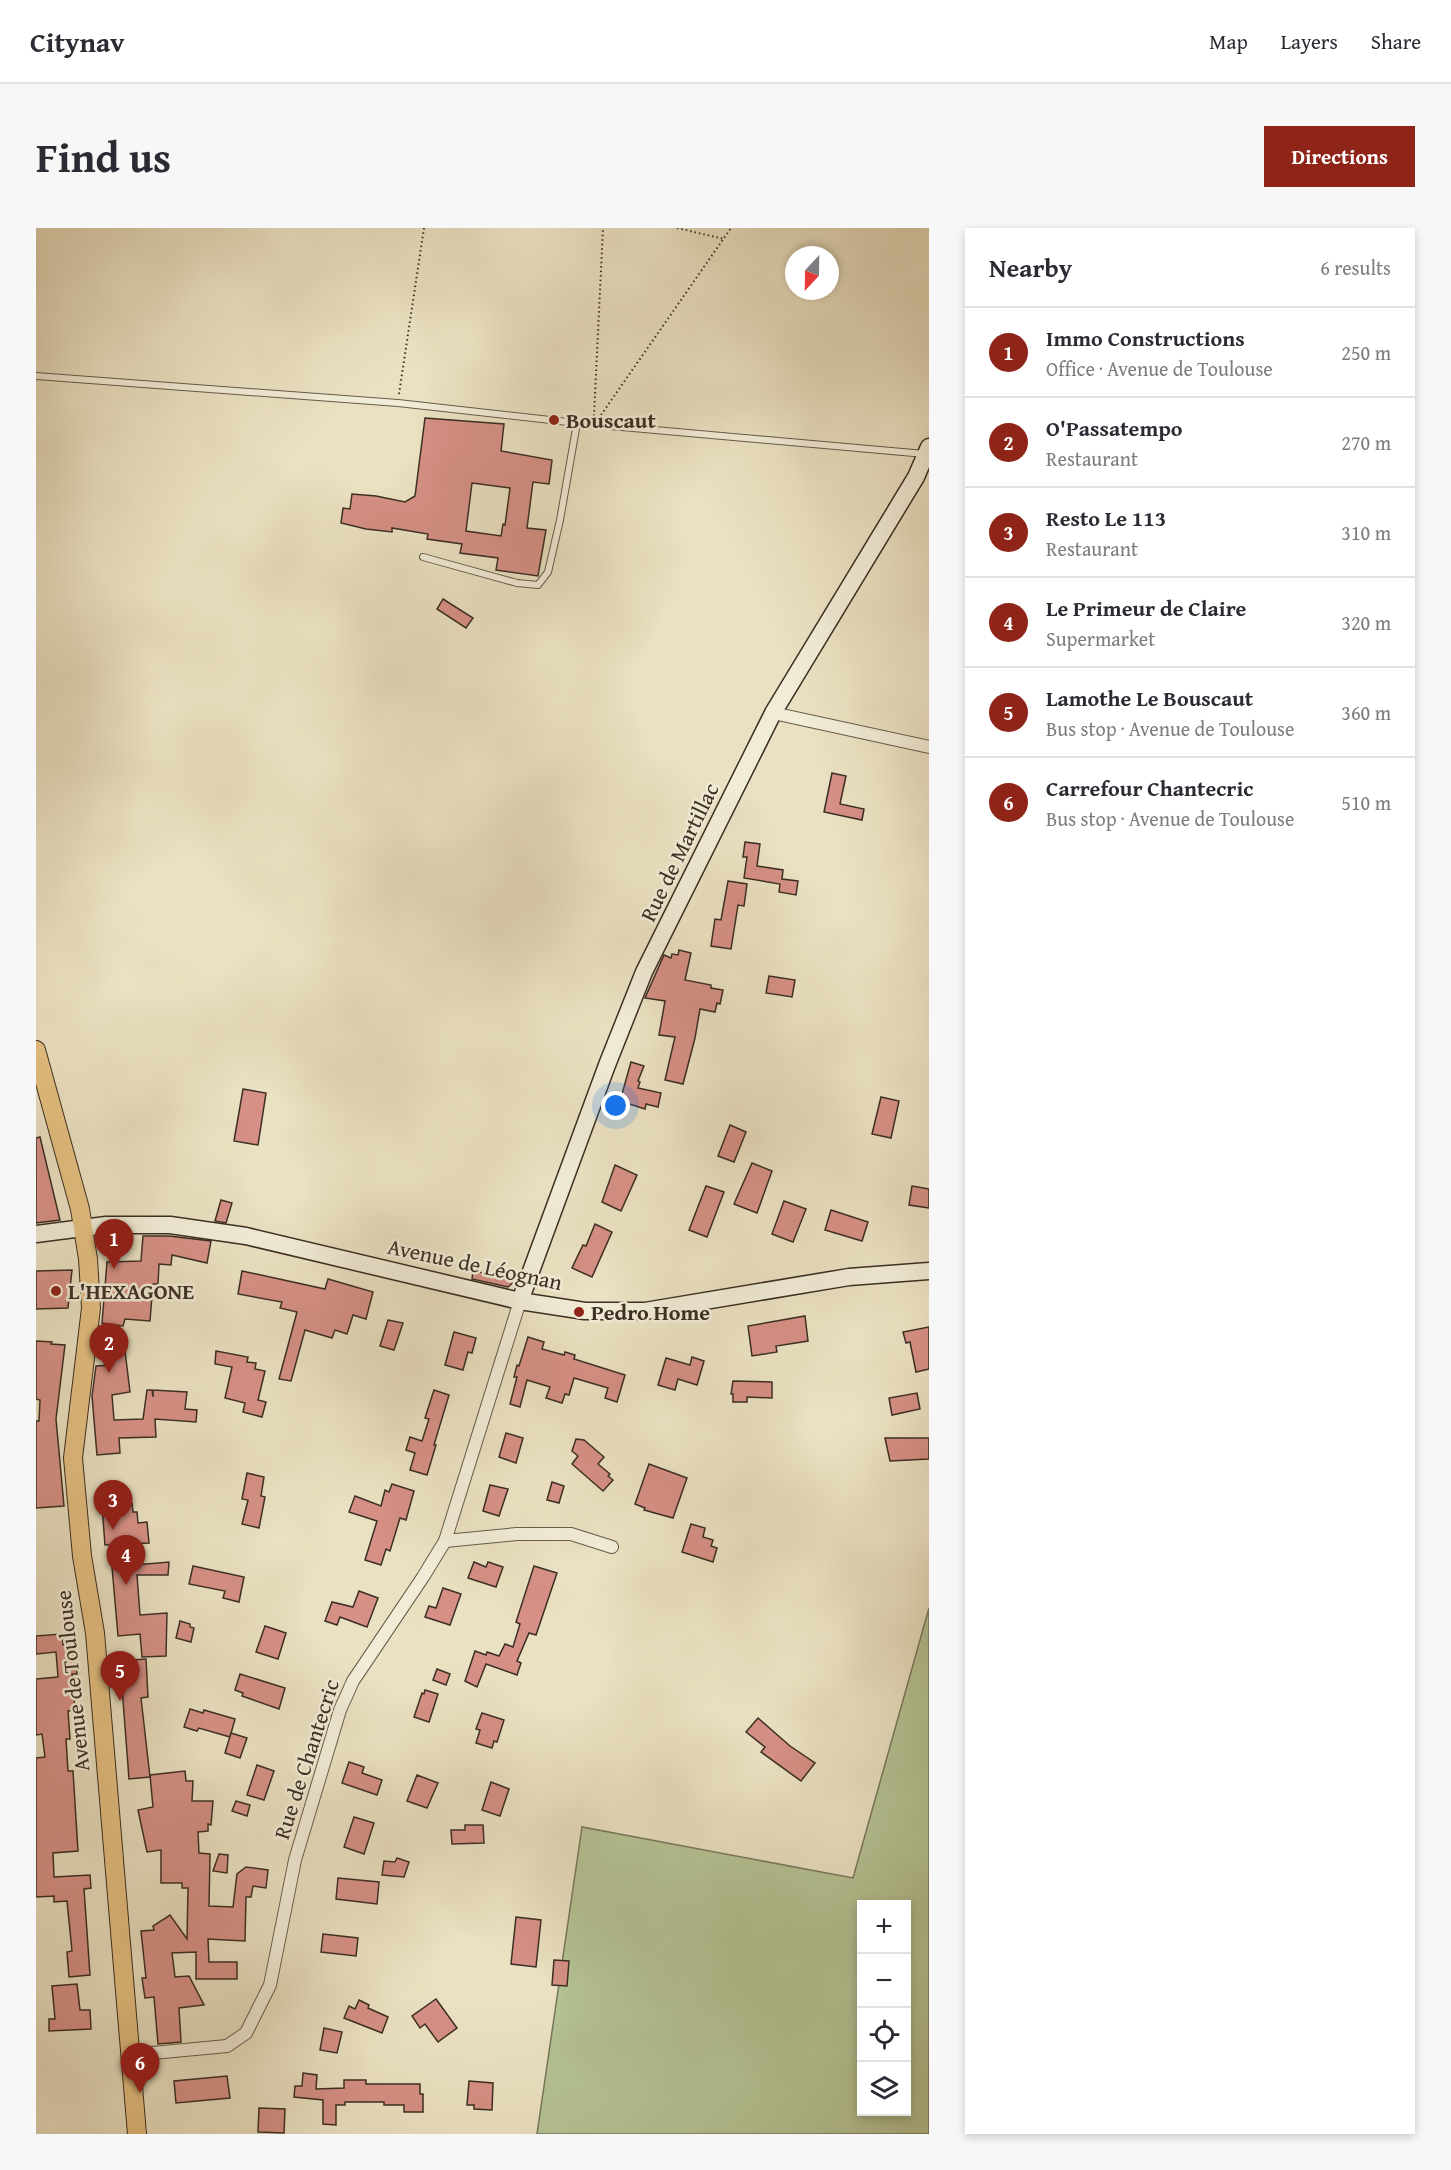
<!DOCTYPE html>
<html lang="en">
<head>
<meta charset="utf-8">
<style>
  :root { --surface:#fff; --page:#f7f7f7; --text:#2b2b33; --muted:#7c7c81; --line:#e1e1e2; --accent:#8f2418 }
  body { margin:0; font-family:"Gentium Book Plus",serif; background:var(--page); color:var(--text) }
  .controls { position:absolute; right:18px; bottom:18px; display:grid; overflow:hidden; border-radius:0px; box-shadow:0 3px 9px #0003 }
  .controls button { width:54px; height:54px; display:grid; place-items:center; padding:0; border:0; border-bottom:2px solid var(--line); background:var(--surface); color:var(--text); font:30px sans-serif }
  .compass { position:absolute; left:749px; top:18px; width:54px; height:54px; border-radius:50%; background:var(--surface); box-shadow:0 3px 9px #0003; rotate:202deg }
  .you { position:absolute; left:580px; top:878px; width:21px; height:21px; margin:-15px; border:4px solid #fff; border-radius:50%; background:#1a73e8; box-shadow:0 0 0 9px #1a73e833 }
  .badge { display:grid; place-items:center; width:39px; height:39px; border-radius:50%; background:var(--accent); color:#fff; font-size:20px; font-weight:700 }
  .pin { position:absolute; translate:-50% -50px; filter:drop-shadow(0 2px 3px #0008) }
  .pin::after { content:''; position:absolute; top:32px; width:21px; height:18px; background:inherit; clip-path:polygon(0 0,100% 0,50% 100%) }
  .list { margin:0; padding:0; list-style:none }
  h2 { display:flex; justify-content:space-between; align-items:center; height:78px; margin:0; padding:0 24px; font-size:26px }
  h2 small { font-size:20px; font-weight:400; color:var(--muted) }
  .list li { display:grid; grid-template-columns:39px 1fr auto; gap:18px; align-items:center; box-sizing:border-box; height:90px; padding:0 24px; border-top:2px solid var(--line) }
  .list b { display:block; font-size:22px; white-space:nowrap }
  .list p { margin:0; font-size:20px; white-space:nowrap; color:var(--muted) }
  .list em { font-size:20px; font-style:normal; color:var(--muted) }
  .icon { flex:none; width:33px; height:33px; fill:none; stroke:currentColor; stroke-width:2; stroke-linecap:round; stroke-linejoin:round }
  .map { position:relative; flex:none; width:893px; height:1906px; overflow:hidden; border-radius:0px }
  header { display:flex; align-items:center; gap:36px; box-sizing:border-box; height:84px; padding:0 30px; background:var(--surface); border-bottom:2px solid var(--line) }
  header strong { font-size:28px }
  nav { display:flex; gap:33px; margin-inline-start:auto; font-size:21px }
  .intro { display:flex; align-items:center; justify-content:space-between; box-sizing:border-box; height:144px; padding:0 36px }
  h1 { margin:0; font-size:42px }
  .button { padding:15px 27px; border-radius:0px; background:var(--accent); color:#fff; font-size:21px; font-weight:700 }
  main { display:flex; gap:36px; padding:0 36px }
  aside { flex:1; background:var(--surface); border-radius:0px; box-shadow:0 3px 9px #0003 }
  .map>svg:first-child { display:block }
  .green { fill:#b5c395; stroke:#78785c; stroke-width:1.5; fill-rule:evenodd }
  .building { fill:#d69086; stroke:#3b2e23; stroke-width:1.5; fill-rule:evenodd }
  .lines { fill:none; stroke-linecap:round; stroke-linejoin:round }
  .lane-casing { stroke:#675b4b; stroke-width:8 }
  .street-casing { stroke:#675b4b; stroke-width:14 }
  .secondary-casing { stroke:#3b2e23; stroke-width:19 }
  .primary-casing { stroke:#3b2e23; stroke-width:20 }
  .path { stroke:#3b2e23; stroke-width:2; stroke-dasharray:1.5 3; stroke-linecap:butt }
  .lane { stroke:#f1ecd7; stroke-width:6 }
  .street { stroke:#f1ecd7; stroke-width:12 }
  .secondary { stroke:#f1ecd7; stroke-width:16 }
  .primary { stroke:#e5c081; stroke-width:18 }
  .poi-dot { fill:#8f2418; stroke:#f1ecd7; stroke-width:2 }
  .labels { text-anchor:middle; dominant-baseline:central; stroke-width:5; stroke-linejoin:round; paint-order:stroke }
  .poi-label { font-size:22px; font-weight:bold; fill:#3b2e23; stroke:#f1ecd7; text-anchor:start }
  .street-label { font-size:22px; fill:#3b2e23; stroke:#f1ecd7 }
</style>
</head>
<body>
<header>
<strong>Citynav</strong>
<nav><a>Map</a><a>Layers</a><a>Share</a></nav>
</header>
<div class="intro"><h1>Find us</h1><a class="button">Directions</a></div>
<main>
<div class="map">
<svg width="893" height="1906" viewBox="0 0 893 1906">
  <rect width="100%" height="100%" fill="#eae1c2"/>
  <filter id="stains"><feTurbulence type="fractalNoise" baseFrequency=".00333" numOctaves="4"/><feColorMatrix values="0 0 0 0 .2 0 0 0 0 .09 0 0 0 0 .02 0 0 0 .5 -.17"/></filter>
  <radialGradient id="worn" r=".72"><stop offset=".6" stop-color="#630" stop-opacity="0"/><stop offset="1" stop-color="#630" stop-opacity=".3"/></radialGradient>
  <path class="green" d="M 893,1380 L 893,1906 L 501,1906 L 546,1599 L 817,1650 ZM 826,1676 L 870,1676 L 870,1884 L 826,1884 Z"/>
  <g class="building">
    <path d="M 389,190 L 468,196 L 465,223 L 516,232 L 513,256 L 497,254 L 491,300 L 510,302 L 502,348 L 460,342 L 462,330 L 424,325 L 426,316 L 391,311 L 392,306 L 356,300 L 356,304 L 330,301 L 305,295 L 307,280 L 314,281 L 316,266 L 340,268 L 369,274 L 379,268 ZM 436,255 L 474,260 L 469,297 L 467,296 L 465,308 L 430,303 Z"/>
    <polygon points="407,371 437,390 430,400 401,381"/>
    <polygon points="796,545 810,548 804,576 828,581 826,592 788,584"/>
    <polygon points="709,614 724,616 721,638 747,642 746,651 762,653 760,667 743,664 744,656 708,650 711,629 707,629"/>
    <polygon points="692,653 711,656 708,678 702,677 695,721 675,718 679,691 685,692"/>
    <polygon points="643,722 655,725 649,752 675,757 675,760 687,762 684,776 681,775 679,784 664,781 659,810 647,856 629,852 639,809 623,807 629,773 609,770 628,727 635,730 636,726 642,727"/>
    <polygon points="733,748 759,752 756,769 730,765"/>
    <polygon points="595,834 608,838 602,853 604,854 602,860 625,865 622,879 610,876 609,881 584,873"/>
    <polygon points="207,861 230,865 222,917 198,913"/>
    <polygon points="845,869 863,873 855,910 836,906"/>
    <polygon points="694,897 710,904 698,934 682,928"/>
    <polygon points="4,909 24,992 0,995 0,910"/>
    <polygon points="716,935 736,943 721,985 698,976"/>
    <polygon points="579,937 601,947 585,983 566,974"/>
    <polygon points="670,958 688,964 671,1009 653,1002"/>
    <polygon points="876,958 893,961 893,980 873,977"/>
    <polygon points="185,972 196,975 190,995 179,993"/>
    <polygon points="748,973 770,981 757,1014 736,1006"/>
    <polygon points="795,982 832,994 826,1013 789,1002"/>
    <polygon points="559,996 576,1004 556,1049 536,1040 547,1017 550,1018"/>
    <polygon points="107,1008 133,1008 175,1013 171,1035 136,1027 135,1037 123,1036 122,1056 117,1056 114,1093 89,1091 87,1098 66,1095 71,1034 105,1033"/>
    <polygon points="36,1042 32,1080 0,1081 0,1043"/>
    <polygon points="206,1043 289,1061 292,1051 337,1064 330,1091 317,1087 311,1106 299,1102 296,1110 269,1102 255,1153 243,1151 261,1084 244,1080 246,1074 202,1066"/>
    <polygon points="437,1043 443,1044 480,1052 472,1059 436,1051"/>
    <polygon points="769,1088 772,1113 740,1118 741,1124 716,1128 712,1098"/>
    <polygon points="352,1092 367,1095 358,1122 344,1118"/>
    <polygon points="893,1099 893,1141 880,1144 874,1114 870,1115 867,1104"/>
    <polygon points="418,1104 440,1110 436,1125 432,1124 427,1142 409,1137"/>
    <polygon points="492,1109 508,1114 506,1121 528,1127 529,1124 539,1127 538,1131 589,1147 581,1174 569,1170 572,1160 538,1150 533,1167 529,1166 526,1175 510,1170 514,1159 491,1152 484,1179 474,1176 481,1149 478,1149 481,1137 483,1138"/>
    <polygon points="0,1113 16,1114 15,1116 29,1117 20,1191 28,1278 0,1280 0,1193 3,1193 4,1172 0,1171"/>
    <polygon points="89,1123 94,1164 76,1167 78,1192 107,1191 111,1162 116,1162 117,1169 117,1162 151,1164 149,1181 161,1182 160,1194 119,1191 120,1209 83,1210 84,1225 61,1227 56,1168 60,1138 76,1137 75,1124"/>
    <polygon points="180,1123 212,1129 211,1134 220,1135 219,1141 229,1143 222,1172 230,1174 226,1189 207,1184 209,1175 189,1170 196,1139 179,1136"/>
    <polygon points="656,1129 668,1133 661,1157 642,1151 639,1162 622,1157 630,1130 654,1137"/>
    <polygon points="697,1153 736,1154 736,1170 711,1169 711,1174 697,1174 697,1166 695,1166"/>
    <polygon points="398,1162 413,1167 398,1217 400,1217 391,1247 374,1242 379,1225 370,1222 374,1209 386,1213 393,1191 389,1190"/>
    <polygon points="881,1165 884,1181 856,1187 853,1170"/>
    <polygon points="470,1205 487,1210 480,1235 463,1229"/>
    <polygon points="849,1210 893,1210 893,1231 854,1233"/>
    <polygon points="540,1211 548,1212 568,1229 562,1236 574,1246 572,1248 577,1252 567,1263 536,1236 542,1228 536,1223"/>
    <polygon points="613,1236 651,1250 637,1290 608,1282 609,1280 599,1276"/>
    <polygon points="211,1245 228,1249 225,1268 229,1269 223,1300 206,1296 212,1272 206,1271"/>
    <polygon points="516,1254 528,1258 523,1275 511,1272"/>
    <polygon points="356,1256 378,1263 370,1292 364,1290 354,1323 350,1321 345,1337 329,1332 341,1293 313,1284 319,1268 345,1278 349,1262 353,1264"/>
    <polygon points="454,1257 472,1261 463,1288 447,1283"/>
    <polygon points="96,1275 97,1284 101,1284 102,1295 111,1294 113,1315 69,1317 66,1278"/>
    <polygon points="655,1296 669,1300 667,1309 677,1312 675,1318 681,1320 677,1334 646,1324"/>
    <polygon points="133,1334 132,1347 101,1347 104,1387 131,1385 130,1428 106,1429 104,1406 82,1408 76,1339"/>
    <polygon points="438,1334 450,1339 452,1334 467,1339 460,1359 432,1350"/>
    <polygon points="157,1338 208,1349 203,1374 187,1370 189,1363 153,1356"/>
    <polygon points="498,1338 521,1345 500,1407 493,1405 481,1433 485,1435 481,1447 450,1436 441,1459 429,1453 439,1423 450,1427 451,1424 463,1428 469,1416 477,1419 484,1396 480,1394"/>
    <polygon points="407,1360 425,1366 414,1397 389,1389 393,1378 400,1380"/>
    <polygon points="323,1363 342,1370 331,1399 304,1389 301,1397 289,1393 296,1374 317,1379"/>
    <polygon points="144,1393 154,1396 154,1399 158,1400 155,1414 140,1410"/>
    <polygon points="229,1398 250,1405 242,1431 220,1424"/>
    <polygon points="26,1406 27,1417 39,1415 41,1446 36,1446 39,1482 32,1483 34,1511 30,1511 32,1543 37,1543 42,1623 17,1625 18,1649 54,1647 55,1660 48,1661 54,1747 33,1749 31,1724 36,1723 31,1673 18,1674 18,1668 0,1669 0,1530 9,1529 6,1506 0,1507 0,1451 22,1449 20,1424 0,1426 0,1408"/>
    <polygon points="110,1431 112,1469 105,1470 114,1549 93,1551 84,1433"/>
    <polygon points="401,1441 414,1446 410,1457 397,1452"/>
    <polygon points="204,1446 249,1460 243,1481 206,1468 207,1465 199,1462"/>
    <polygon points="389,1462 402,1466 393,1494 378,1489 386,1465 388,1466"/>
    <polygon points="154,1481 167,1485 168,1482 199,1491 194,1509 163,1500 161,1503 148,1499"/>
    <polygon points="446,1485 468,1492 461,1514 458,1513 456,1520 440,1515 444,1502 440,1501"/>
    <polygon points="722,1490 754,1518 779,1535 765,1553 725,1524 729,1519 710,1504"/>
    <polygon points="195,1505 211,1510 204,1530 189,1525"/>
    <polygon points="313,1534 328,1539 326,1545 346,1552 341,1567 306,1555"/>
    <polygon points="221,1537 238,1543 228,1572 211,1567"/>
    <polygon points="149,1543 150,1553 157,1553 156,1573 177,1573 175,1597 172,1596 172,1603 162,1604 163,1625 174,1626 173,1678 197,1679 201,1646 210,1639 232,1642 230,1660 217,1658 215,1669 210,1669 209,1713 172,1711 173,1734 201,1734 201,1751 160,1751 160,1724 136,1725 139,1749 153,1748 168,1777 143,1780 145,1814 122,1816 118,1769 109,1770 106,1750 110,1750 105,1703 118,1702 117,1698 134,1687 151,1711 152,1660 146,1660 146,1655 125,1655 125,1622 111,1624 102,1582 117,1579 114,1547"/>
    <polygon points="381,1547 402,1555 391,1580 371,1573"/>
    <polygon points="455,1554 473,1561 464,1588 446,1582"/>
    <polygon points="200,1573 214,1577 211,1588 196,1583"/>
    <polygon points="318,1589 338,1595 328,1626 308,1619"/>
    <polygon points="429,1597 447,1597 448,1615 416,1616 415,1602 429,1602"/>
    <polygon points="183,1626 192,1627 191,1645 177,1643"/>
    <polygon points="361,1630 373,1634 368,1649 346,1647 348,1633 359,1634"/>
    <polygon points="302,1650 343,1654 341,1676 300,1671"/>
    <polygon points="480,1689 505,1692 500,1739 475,1736"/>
    <polygon points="287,1706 322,1710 320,1728 285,1724"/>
    <polygon points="518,1732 533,1733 531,1758 516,1757"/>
    <polygon points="41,1756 44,1782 54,1782 55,1801 13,1803 13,1791 19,1791 16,1758"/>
    <polygon points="400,1771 421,1800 402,1814 389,1796 384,1800 376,1788"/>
    <polygon points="323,1772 333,1777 332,1780 352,1789 346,1805 308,1790 313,1778 319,1781"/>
    <polygon points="288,1800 306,1804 301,1825 284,1822"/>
    <polygon points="267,1845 281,1847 280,1861 308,1860 308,1852 330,1852 330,1856 384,1856 384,1866 387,1866 387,1884 368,1884 368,1877 348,1877 348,1874 309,1874 309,1877 300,1877 300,1897 287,1896 287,1872 258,1869 259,1858 266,1858"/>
    <polygon points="191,1848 194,1870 140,1875 138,1853"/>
    <polygon points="433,1853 457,1855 456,1882 438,1881 438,1877 431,1877"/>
    <polygon points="223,1880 249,1881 248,1905 222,1904"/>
  </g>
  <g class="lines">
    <defs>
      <g id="lane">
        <polyline points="0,148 362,175 541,195"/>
        <polyline points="387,329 481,355 502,357 512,344 524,292 541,195 889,226"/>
      </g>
      <g id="street">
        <polyline points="737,485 893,519"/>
        <polyline points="409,1313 481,1306 535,1306 576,1319"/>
        <polyline points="95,1827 191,1818 210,1805 234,1757 259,1632 304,1482 317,1453 387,1349 409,1313 484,1073"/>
      </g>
      <g id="secondary">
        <polyline points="0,1006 70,997 134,997 210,1008 484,1073 549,1083 609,1083 813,1049 893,1043"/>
        <polyline points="484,1073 571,837 608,744 737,485 880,249 893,219"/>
      </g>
      <polyline id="primary" points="0,822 44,981 52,1031 55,1080 37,1230 46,1328 59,1405 101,1906"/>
    </defs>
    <use href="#lane" class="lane-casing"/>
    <use href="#street" class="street-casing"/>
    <use href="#secondary" class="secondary-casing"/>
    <use href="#primary" class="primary-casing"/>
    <g class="path">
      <polyline points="641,0 688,11"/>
      <polyline points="363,166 388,0"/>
      <polyline points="565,187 695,0"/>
      <polyline points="558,188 567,0"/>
    </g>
    <use href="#lane" class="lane"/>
    <use href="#street" class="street"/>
    <use href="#secondary" class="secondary"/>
    <use href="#primary" class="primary"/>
  </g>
  <g class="poi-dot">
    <circle cx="518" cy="192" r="6"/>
    <circle cx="20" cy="1063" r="6"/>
    <circle cx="543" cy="1084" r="6"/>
  </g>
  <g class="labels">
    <g class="poi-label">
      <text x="530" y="192">Bouscaut</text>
      <text x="32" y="1063">L'HEXAGONE</text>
      <text x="555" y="1084">Pedro Home</text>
    </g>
    <g class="street-label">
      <text transform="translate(643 624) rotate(-64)">Rue de Martillac</text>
      <text transform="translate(439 1036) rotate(12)">Avenue de Léognan</text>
      <text transform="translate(36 1453) rotate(-96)">Avenue de Toulouse</text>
      <text transform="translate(270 1531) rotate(-72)">Rue de Chantecric</text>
    </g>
  </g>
  <rect width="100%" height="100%" filter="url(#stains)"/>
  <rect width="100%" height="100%" fill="url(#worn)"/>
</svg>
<div class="controls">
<button>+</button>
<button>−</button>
<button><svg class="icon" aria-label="locate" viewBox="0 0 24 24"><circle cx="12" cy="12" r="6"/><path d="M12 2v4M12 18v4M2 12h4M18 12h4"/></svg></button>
<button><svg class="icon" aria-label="layers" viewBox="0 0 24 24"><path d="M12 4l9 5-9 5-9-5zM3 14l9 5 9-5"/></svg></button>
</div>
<svg class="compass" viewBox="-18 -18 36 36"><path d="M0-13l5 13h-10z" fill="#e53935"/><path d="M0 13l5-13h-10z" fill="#7c7c81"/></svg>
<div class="you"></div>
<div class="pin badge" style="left:78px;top:1041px">1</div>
<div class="pin badge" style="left:73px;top:1145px">2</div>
<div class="pin badge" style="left:77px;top:1302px">3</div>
<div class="pin badge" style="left:90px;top:1357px">4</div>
<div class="pin badge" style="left:84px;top:1473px">5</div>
<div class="pin badge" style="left:104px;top:1865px">6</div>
</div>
<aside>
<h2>Nearby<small>6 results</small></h2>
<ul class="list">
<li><span class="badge">1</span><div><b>Immo Constructions</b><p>Office · Avenue de Toulouse</p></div><em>250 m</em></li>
<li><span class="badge">2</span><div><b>O'Passatempo</b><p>Restaurant</p></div><em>270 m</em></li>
<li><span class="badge">3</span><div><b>Resto Le 113</b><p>Restaurant</p></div><em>310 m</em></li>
<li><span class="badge">4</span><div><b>Le Primeur de Claire</b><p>Supermarket</p></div><em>320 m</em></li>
<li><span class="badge">5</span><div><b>Lamothe Le Bouscaut</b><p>Bus stop · Avenue de Toulouse</p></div><em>360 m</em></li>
<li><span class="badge">6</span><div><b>Carrefour Chantecric</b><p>Bus stop · Avenue de Toulouse</p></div><em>510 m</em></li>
</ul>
</aside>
</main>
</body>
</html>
